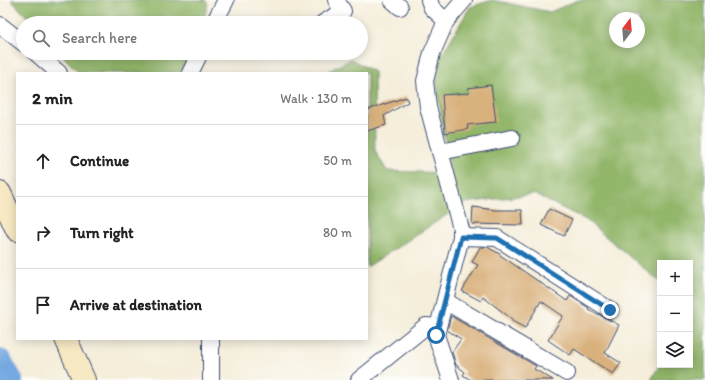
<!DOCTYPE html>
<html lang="en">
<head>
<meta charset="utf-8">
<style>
  :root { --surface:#fff; --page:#f6f6f6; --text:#222; --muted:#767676; --line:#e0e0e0 }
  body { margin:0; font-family:Itim,sans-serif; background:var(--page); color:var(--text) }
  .controls { position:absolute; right:12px; bottom:12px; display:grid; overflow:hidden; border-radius:0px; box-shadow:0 2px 10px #0003 }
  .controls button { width:36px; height:36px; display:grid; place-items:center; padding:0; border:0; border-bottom:1px solid var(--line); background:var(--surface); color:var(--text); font:20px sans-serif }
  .compass { position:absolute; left:609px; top:12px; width:36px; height:36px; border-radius:50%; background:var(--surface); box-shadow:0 2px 10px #0003; rotate:16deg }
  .stop { position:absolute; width:12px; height:12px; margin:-9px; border:3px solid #1f6fb2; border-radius:50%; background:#fff }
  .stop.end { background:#1f6fb2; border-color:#fff; box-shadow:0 1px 4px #0008 }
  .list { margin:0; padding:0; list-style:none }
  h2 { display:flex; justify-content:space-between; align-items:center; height:52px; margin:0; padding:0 16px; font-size:17px }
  h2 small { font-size:13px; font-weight:400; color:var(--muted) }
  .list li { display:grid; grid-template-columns:26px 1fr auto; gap:12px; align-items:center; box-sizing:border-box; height:72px; padding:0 16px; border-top:1px solid var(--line) }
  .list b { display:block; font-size:15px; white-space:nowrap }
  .list em { font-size:13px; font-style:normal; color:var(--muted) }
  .icon { flex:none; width:22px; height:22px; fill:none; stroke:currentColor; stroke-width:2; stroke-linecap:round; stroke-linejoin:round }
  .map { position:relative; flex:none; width:705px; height:380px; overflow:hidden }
  .search { position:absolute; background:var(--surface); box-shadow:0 2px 10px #0003; left:16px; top:16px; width:352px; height:44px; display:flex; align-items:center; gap:10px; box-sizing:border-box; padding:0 14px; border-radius:22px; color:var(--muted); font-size:15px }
  .panel { position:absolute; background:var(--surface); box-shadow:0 2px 10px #0003; left:16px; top:72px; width:352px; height:268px; border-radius:0px }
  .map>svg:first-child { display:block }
  .forest { fill:#92b66b; stroke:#567264; fill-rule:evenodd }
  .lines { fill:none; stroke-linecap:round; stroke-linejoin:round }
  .river { stroke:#74a8e1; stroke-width:24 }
  .building { fill:#d9b17d }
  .street-casing { stroke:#3c4c71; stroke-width:18 }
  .secondary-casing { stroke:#3c4c71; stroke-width:24 }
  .street { stroke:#fff; stroke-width:16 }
  .secondary { stroke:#f7e9c3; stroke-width:22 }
  .route { stroke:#1f6fb2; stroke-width:5 }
</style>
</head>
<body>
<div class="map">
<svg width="705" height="380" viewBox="0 0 705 380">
  <rect width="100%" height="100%" fill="#fdfcf7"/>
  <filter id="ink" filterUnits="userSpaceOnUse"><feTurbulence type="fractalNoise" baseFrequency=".025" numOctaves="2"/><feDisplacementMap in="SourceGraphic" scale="8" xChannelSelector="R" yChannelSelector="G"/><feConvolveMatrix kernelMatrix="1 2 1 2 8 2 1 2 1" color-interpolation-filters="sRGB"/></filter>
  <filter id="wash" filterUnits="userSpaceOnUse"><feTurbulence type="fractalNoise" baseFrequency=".012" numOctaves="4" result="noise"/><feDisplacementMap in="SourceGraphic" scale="16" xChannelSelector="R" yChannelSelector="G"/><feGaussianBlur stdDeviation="0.9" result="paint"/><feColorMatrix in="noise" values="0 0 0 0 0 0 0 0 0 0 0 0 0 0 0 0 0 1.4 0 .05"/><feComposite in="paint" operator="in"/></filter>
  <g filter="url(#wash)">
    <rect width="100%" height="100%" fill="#f5eedb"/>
    <g class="forest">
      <polygon points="11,0 205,0 208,3 203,23 33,23"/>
      <path d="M 492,0 L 550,12 L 578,0 L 705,0 L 705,380 L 651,380 L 660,364 L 690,365 L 690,263 L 660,263 L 660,282 L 586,220 L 534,194 L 465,203 L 367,267 L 367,73 L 325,73 L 351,59 L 374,72 L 375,151 L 387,171 L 450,173 L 434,68 L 470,7 ZM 615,18 L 639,18 L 639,42 L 615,42 Z"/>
      <polygon points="60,53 192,53 180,73 79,73"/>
    </g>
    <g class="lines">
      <polyline class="river" points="0,361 11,380"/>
    </g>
    <g id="blocks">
      <g class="building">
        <polygon points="491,85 496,122 467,125 468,129 445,133 442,95 469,93 468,88"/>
        <polygon points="406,97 408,102 384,116 386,125 367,131 367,110"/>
        <polygon points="473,207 496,210 522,210 523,225 472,224"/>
        <polygon points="549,209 572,220 564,236 541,225"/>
        <polygon points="480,247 487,247 500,254 500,255 567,301 570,296 589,308 588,309 619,325 605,353 621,363 613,374 574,349 570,355 548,340 563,316 541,301 525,328 512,321 512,319 483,297 481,301 462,291 478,265 472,262"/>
        <polygon points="451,316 536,366 534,369 553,380 471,380 463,375 465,372 456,365 452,352 461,339 447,330"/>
      </g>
    </g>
  </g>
  <g filter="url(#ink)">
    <use href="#blocks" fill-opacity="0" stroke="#3c4c71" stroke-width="1"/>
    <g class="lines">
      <defs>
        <g id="street">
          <polyline points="392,0 400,7"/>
          <polyline points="429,0 432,8 446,21"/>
          <polyline points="214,23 226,0"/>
          <polyline points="323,23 343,11 336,0"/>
          <polyline points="0,25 23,43"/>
          <polyline points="36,53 59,73"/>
          <polyline points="190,73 200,53"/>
          <polyline points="440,152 512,138"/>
          <polyline points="461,237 497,238 610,310"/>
          <polyline points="445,301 567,373"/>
          <polyline points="211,339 211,380"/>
          <polyline points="359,380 426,326 438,327"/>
          <polyline points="451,380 436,335 461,237 461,229 428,107 425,81 432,53 446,21 464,0"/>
        </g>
        <g id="secondary">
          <polyline points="0,193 17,230"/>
          <polyline points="66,339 84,380"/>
        </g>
      </defs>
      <use href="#street" class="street-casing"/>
      <use href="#secondary" class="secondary-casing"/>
      <use href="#street" class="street"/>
      <use href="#secondary" class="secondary"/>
    </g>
  </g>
  <g class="lines" filter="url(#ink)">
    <polyline class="route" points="436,335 461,237 497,238 610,310"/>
  </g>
</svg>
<div class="controls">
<button>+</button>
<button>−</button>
<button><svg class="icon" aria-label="layers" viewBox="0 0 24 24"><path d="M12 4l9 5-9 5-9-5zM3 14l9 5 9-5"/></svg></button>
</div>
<svg class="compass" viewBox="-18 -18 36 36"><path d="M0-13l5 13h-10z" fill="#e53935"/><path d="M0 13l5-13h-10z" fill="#767676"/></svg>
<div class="stop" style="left:436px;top:335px"></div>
<div class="stop end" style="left:610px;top:310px"></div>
<div class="search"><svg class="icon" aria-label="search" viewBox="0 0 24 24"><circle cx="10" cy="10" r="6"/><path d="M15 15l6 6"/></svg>Search here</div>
<section class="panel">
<h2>2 min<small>Walk · 130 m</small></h2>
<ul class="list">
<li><svg class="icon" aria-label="ahead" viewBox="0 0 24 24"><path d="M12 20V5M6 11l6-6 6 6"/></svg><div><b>Continue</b></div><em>50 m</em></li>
<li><svg class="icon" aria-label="right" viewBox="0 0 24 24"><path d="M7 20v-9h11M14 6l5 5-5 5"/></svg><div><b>Turn right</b></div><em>80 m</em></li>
<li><svg class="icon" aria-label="arrive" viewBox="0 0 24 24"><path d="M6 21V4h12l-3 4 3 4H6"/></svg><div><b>Arrive at destination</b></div></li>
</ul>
</section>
</div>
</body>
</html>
